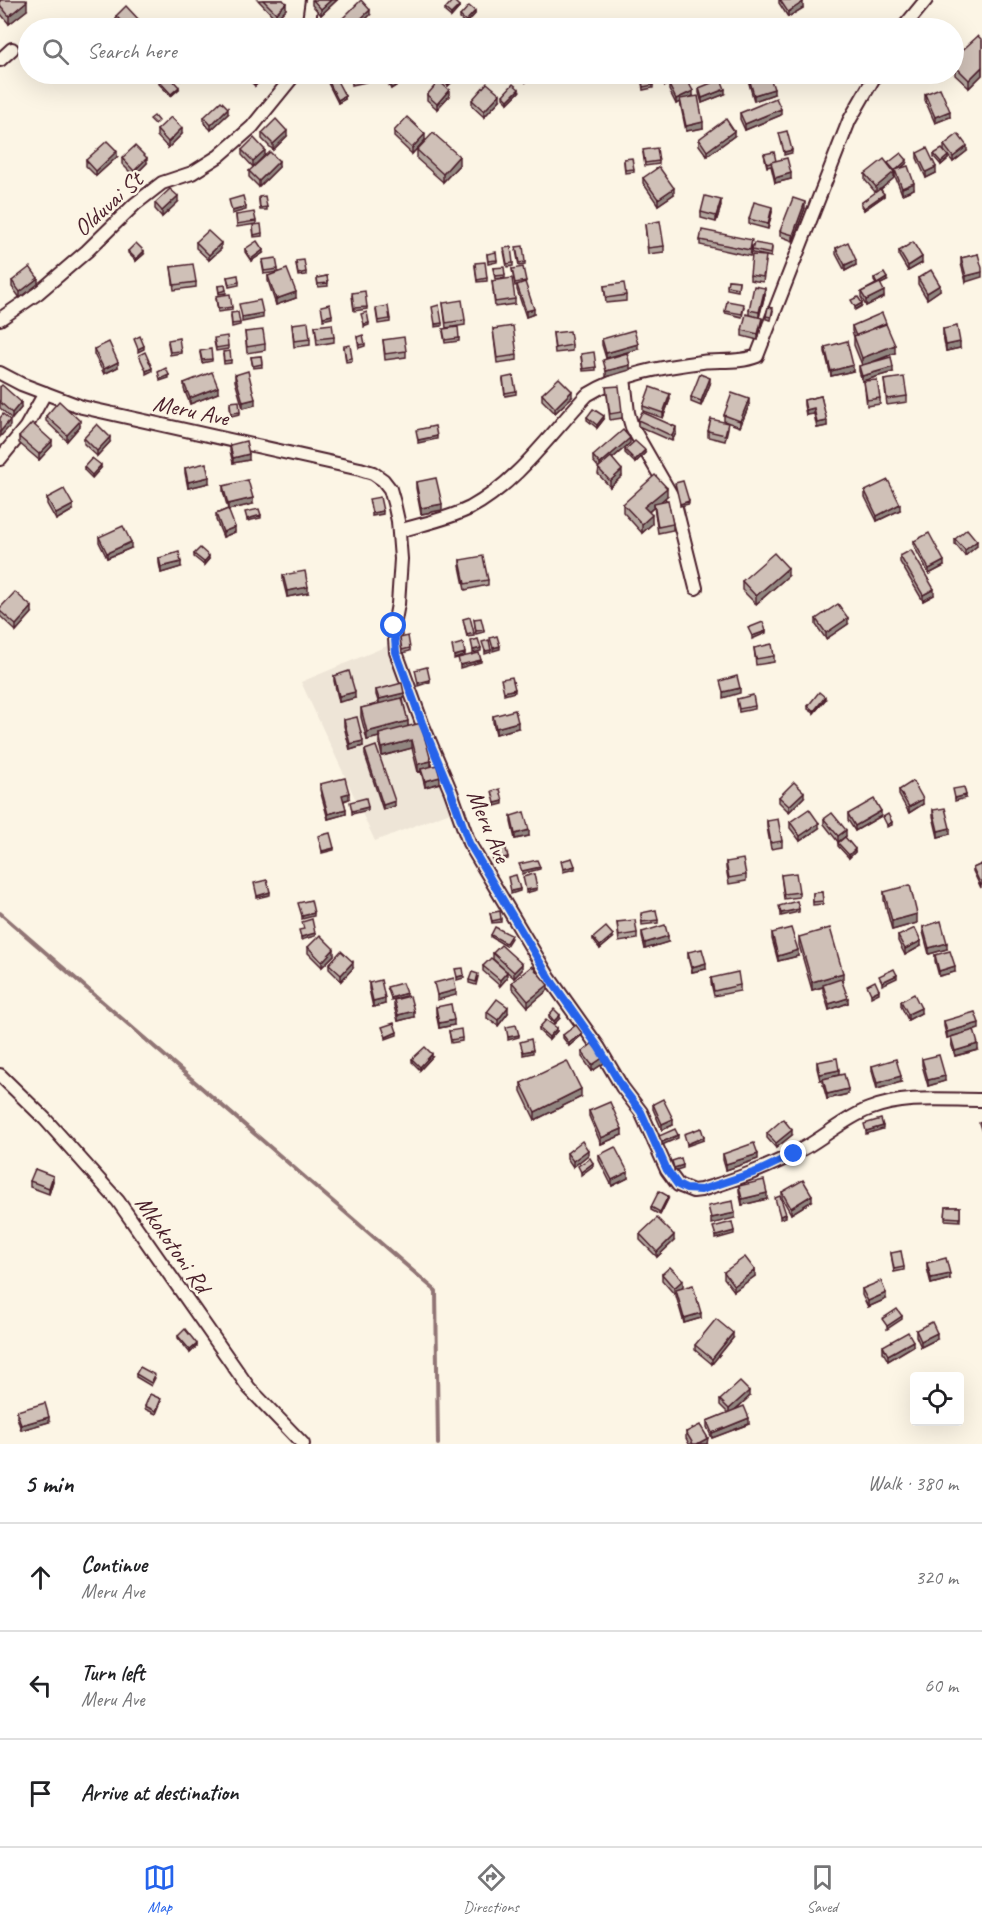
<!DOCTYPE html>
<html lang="en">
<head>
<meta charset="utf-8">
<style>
  :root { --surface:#fff; --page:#f6f6f6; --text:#202124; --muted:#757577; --line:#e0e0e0; --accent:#2563eb }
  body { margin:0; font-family:Caveat,sans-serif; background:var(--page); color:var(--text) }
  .controls { position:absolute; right:18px; bottom:18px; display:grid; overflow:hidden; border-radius:6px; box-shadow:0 6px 24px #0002 }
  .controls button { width:54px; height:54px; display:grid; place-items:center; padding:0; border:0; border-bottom:2px solid var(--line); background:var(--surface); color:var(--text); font:30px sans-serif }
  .stop { position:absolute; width:18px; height:18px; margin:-14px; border:4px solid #2563eb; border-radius:50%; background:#fff }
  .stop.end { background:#2563eb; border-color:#fff; box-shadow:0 2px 6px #0008 }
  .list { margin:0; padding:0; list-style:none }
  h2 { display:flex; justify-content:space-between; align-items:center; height:78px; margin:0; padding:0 24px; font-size:26px }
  h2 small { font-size:20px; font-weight:400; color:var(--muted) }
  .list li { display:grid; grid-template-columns:39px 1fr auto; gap:18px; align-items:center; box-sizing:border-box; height:108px; padding:0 24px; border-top:2px solid var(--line) }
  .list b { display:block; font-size:22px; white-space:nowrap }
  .list p { margin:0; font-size:20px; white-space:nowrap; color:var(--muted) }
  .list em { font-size:20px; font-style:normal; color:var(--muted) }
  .icon { flex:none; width:33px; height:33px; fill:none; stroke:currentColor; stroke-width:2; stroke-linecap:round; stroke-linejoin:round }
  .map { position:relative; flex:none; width:982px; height:1444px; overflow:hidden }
  .search { position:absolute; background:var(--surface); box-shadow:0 6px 24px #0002; left:18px; right:18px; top:18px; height:66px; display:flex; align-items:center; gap:15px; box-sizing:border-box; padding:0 21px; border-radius:33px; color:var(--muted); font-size:22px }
  .sheet { height:402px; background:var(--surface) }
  nav { display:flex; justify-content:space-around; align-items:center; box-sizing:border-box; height:84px; border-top:2px solid var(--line); background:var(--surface); font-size:16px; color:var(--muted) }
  nav a { display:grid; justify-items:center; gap:3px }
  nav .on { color:var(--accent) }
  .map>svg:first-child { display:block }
  .built { fill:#eee5d7 }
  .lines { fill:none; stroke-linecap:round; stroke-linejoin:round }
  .stream { stroke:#917474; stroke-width:4 }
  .street-casing { stroke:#4a1f2b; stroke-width:16 }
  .street { stroke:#fcf5e5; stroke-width:12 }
  .wall { fill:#b2a59d; stroke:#4a1f2b; stroke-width:1.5 }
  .shaded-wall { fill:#918680; stroke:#4a1f2b; stroke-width:1.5 }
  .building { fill:#cfc0b7; stroke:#4a1f2b; stroke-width:1.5 }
  .route { stroke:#2563eb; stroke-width:8 }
  .labels { text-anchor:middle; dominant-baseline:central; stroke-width:5; stroke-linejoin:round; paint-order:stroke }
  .street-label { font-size:24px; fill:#4a1f2b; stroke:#fcf5e5 }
</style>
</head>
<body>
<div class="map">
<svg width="982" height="1444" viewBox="0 0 982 1444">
  <rect width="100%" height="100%" fill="#fcf5e5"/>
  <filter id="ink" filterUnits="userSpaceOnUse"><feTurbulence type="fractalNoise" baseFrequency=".0167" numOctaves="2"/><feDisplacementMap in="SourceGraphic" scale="12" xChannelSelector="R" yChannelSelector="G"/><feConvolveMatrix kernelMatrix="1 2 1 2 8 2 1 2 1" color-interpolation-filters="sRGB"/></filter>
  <g filter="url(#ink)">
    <polygon class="built" points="387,646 450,812 375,841 301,682"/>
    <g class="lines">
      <polyline class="stream" points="0,913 436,1291 438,1444"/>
      <defs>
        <g id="street">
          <polyline points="308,28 312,0"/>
          <polyline points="903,28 926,0"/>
          <polyline points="0,60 12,49"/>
          <polyline points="0,319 38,293 87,251 135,204 162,183 192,173 219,156 252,127 295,74"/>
          <path d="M 0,373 L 21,384 L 82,407 L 360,469 L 373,473 L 383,480 L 390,489 L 394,503 L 398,521 L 401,559 L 398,604 L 394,626 L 396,652 L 422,723 L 451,792 L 469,843 L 550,979 L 599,1048 L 622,1087 L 641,1112 L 667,1170 L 678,1185 L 693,1191 L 701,1190 C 738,1179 773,1166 806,1147 C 827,1135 847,1117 869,1109 C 906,1095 943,1100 982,1100"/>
          <polyline points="624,378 628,413 632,427 674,500 696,588"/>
          <polyline points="0,459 26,427 45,393"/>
          <path d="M 399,531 C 422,524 448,519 470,508 C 518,482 550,434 587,395 C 621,374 662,367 702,362 C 719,360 740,363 757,356 L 849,121 L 876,74"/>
          <polyline points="0,1075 45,1119 118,1201 249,1388 303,1444"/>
        </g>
      </defs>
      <use href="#street" class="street-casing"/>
      <use href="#street" class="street"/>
    </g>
    <g class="wall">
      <polygon points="0,0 27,10 9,24 0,13"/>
      <polygon points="258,0 283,0 286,9 276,19"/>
      <polygon points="312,0 337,0 321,15 312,5"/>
      <polygon points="779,0 801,0 803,8 788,17 779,3"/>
      <polygon points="459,8 451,17 445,12 445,9"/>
      <polygon points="475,14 466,24 460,19 460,16"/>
      <polygon points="370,15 357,28 348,28 343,23 343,18"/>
      <polygon points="116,16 140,26 138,28 123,28 116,21"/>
      <polygon points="982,40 982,75 969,88 955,75 955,66 957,65 956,56"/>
      <polygon points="175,74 188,74 181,80"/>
      <polygon points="243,74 268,74 255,86"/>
      <polygon points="351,74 365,74 366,82 352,85"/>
      <polygon points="382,74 405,74 405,80 391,89"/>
      <polygon points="516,74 534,74 526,82"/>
      <polygon points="641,74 653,85 653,88 643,90"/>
      <polygon points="657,74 678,74 678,78 665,86"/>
      <polygon points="748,75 774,94 754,101 748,80"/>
      <polygon points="441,76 454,80 448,86 441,79"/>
      <polygon points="328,80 345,99 338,103 328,83"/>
      <polygon points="159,81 179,89 171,96 159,84"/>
      <polygon points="669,85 693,96 691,97 703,128 686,131 680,102 676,104 669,90"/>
      <polygon points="699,88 725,94 702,103 699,93"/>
      <polygon points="519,92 508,103 503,98 503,95"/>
      <polygon points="925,94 950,117 935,123 925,100"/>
      <polygon points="427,95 449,96 437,109 427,100"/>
      <polygon points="472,100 500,100 484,117 472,106"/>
      <polygon points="740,113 781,115 745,130 740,119"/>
      <polygon points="228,114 211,130 204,123 204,117"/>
      <polygon points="157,130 182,134 168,148 157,136"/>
      <polygon points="394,131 425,140 412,154 394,137"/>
      <polygon points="262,133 287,136 273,150 262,139"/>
      <polygon points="734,136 707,156 699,145 699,139"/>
      <polygon points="944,145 967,151 953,162 944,151"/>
      <polygon points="242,150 265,155 253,167 242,155"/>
      <polygon points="417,150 459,165 443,182 417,159"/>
      <polygon points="643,153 659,161 659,164 645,166"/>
      <polygon points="917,153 936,173 926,178 917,158"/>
      <polygon points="764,154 776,161 791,179 775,183 771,166 767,167"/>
      <polygon points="934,154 948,159 941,165 934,157"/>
      <polygon points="117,157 96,176 86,166 86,160"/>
      <polygon points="122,158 147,163 134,176 122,164"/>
      <polygon points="624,162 634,169 634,172 625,173"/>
      <polygon points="888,163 907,163 900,169 914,189 902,194 895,176 895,173 894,174 894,178 881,189 884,196 864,210 861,206 861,203 876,193 865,180 865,174 888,165"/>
      <polygon points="279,167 259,187 249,177 249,171"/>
      <polygon points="643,178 674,194 658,205 643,183"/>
      <polygon points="259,200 267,207 267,210 260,210"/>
      <polygon points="178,202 162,217 155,209 155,203"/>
      <polygon points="721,206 716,222 701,218 701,212"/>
      <polygon points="805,208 793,241 780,236 780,231"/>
      <polygon points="772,212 768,229 749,224 749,219"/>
      <polygon points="236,215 256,221 256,224 237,227"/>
      <polygon points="645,224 664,246 664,252 648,254"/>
      <polygon points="253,228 262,233 262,236 254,237"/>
      <polygon points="700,240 752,246 750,256 700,245"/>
      <polygon points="196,242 221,249 209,260 196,248"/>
      <polygon points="772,248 771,257 752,253 752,250"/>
      <polygon points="836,248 856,265 845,271 836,254"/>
      <polygon points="245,249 263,253 251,261 245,252"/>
      <polygon points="516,250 525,262 525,265 519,266"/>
      <polygon points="128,251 144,254 136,261 128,253"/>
      <polygon points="504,251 513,263 513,266 507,267"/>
      <polygon points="899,251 922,263 908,271 899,256"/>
      <polygon points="487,254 497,260 497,262 488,264"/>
      <polygon points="978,254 966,282 961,264 961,258"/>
      <polygon points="766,262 763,282 750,280 750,275"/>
      <polygon points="262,263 278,269 278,272 264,274"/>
      <polygon points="296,264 306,272 306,275 298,276"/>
      <polygon points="475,266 487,278 487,281 477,282"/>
      <polygon points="171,267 196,282 196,287 174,290"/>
      <polygon points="493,268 505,275 505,278 495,279"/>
      <polygon points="512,269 526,281 525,284 534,314 526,317 517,290 517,285 515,286"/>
      <polygon points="268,276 296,298 276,305 268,281"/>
      <polygon points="327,276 328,286 318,287 317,278"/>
      <polygon points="227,277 239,282 239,285 229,287"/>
      <polygon points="874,278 887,281 880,284 884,297 866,306 861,297 861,292 876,284 874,281"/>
      <polygon points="918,278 940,290 927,299 918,284"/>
      <polygon points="728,280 739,281 738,291 727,289"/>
      <polygon points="12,281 38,284 20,298 12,287"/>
      <polygon points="492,281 515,299 515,304 495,307"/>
      <polygon points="218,286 226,290 226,293 219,294"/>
      <polygon points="604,286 626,295 626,301 606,303"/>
      <polygon points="765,294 759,317 762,323 758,340 742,336 742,330 749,314 749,310"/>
      <polygon points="352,296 367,307 367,309 354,311"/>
      <polygon points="216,299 232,307 232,310 218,312"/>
      <polygon points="443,303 465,320 465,325 446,328"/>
      <polygon points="744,307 742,317 725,313 725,311"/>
      <polygon points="376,311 390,319 390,322 378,324"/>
      <polygon points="773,311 771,320 766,319 766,316"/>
      <polygon points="231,316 240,323 240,325 232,327"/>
      <polygon points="292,324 310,339 310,345 294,347"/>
      <polygon points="315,326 334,337 334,342 317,345"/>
      <polygon points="852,326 895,353 877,361 893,372 862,381 859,371 859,366 862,365 854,345 854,337 852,331"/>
      <polygon points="493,329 517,355 517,360 497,363"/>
      <polygon points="943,329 960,348 946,351 943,335"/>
      <polygon points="245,332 265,344 265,350 247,353"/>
      <polygon points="443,332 459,338 459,341 445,343"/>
      <polygon points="553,333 572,345 572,351 555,353"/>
      <polygon points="357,337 365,344 365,346 359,348"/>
      <polygon points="602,339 638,349 606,358 602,345"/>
      <polygon points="383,340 406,351 406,357 385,360"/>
      <polygon points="214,341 228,346 228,349 216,351"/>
      <polygon points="168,343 181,351 181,353 170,355"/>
      <polygon points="825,347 853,371 831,376 825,352"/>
      <polygon points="344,348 352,358 352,361 346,362"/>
      <polygon points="94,349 118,367 104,374 94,354"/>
      <polygon points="200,353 212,359 212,361 202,363"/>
      <polygon points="223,355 231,360 231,363 224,364"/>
      <polygon points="261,356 262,367 253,368 251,357"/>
      <polygon points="581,357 596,367 596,370 583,371"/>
      <polygon points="235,375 255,405 243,408 235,381"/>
      <polygon points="503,380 516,391 516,394 505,396"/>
      <polygon points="884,380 907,396 907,402 887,405"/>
      <polygon points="864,381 880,398 880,404 867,406"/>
      <polygon points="184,383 218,393 190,404 184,389"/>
      <polygon points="710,384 701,406 691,402 691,397"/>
      <polygon points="0,387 21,408 12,419 0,408"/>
      <polygon points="606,387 622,412 622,418 610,420"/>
      <polygon points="542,394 572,397 555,413 542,400"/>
      <polygon points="821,396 827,426 817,428 814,414 806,415 804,405 804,400"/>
      <polygon points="670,399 663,418 643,411 643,406"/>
      <polygon points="230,405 240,412 240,414 231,416"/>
      <polygon points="749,405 740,427 724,421 724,415"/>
      <polygon points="46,416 80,426 67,441 46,421"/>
      <polygon points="587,417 604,419 597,428 587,420"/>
      <polygon points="638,420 676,433 672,441 638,426"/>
      <polygon points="728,428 725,441 708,437 708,431"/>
      <polygon points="19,437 52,446 39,460 19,443"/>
      <polygon points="84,438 110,442 97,456 84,444"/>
      <polygon points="630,443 612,459 622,476 610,487 598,474 599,468 593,461 593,456"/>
      <polygon points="230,445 249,460 233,463 230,451"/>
      <polygon points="625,450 645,453 635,463 625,453"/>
      <polygon points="84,467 101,468 92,478 84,470"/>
      <polygon points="185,468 209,483 188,488 185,473"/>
      <polygon points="416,482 442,510 421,514 416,488"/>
      <polygon points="223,486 253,504 228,510 235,532 223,537 216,520 216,514 228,509 223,491"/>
      <polygon points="865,491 900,510 877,521 865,497"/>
      <polygon points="667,496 660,502 673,524 673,530 658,533 654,507 649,512 652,524 642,533 623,512 623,504"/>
      <polygon points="47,498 73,510 56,520 47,504"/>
      <polygon points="99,537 131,548 107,558 99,542"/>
      <polygon points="955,539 977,546 965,556 955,544"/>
      <polygon points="914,541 944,566 929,574 914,546"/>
      <polygon points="194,554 209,559 204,565 194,557"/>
      <polygon points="900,556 934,595 923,601 900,562"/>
      <polygon points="159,558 181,567 161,573 159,563"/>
      <polygon points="460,560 488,580 488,585 465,590 460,566"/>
      <polygon points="283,575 308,593 287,597 283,581"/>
      <polygon points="788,576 756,604 742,590 742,581"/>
      <polygon points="0,611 32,613 16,631 0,616"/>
      <polygon points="463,619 474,633 474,636 467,637"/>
      <polygon points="474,619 484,630 484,632 476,634"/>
      <polygon points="816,619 848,624 826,639 816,625"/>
      <polygon points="400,638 410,648 410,651 402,653"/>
      <polygon points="754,648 774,656 774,662 756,665"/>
      <polygon points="334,676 355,698 339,702 334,681"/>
      <polygon points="376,690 404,698 403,699 408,726 440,783 425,787 421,771 418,772 412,748 382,756 379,743 379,737 367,740 361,717 361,708 379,704 376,695"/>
      <polygon points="737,699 755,706 755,709 739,712"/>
      <polygon points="825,700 814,713 808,709 808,706"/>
      <polygon points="493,716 518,728 496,734 493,722"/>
      <polygon points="344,720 363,746 350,750 344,726"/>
      <polygon points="365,750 395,806 383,810 365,755"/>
      <polygon points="320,784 349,799 344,801 346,814 328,819 320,790"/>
      <polygon points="899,790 923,804 909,813 899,795"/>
      <polygon points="779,797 804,797 789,812 779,802"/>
      <polygon points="933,810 950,834 938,837 933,816"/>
      <polygon points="848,814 881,816 855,831 848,820"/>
      <polygon points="511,816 529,836 515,839 511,822"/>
      <polygon points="824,819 846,836 838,842 824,824"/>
      <polygon points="767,821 782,841 782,847 771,849 767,827"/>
      <polygon points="790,822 819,828 800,841 790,828"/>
      <polygon points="838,843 855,852 849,858 838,846"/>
      <polygon points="726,862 746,875 746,881 729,884 726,868"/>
      <polygon points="982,864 981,888 973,871 973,868"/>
      <polygon points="781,875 799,892 799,897 784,899"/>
      <polygon points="822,892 823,904 813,905 813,893"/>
      <polygon points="884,892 917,923 892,930 884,900"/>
      <polygon points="490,913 501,919 501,922 492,923"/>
      <polygon points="641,915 658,920 658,923 642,925"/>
      <polygon points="617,922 637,933 637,939 619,942"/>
      <polygon points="923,927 947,949 929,954 923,932"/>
      <polygon points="642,932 668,942 645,949 642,937"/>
      <polygon points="772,933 798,956 778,961 772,939"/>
      <polygon points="491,935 511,938 506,946 491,937"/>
      <polygon points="898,936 921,946 905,955 898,941"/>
      <polygon points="799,937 843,981 842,981 848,1003 829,1010 823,991 823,987 812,990 799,945"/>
      <polygon points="593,938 613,938 600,949 593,940"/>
      <polygon points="308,947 334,955 322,967 308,953"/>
      <polygon points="688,952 706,969 692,972 688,958"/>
      <polygon points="493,953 522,970 514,978 493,959"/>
      <polygon points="935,955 955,972 939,976 935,961"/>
      <polygon points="329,964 353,968 341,981 329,969"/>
      <polygon points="483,966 507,978 500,986 483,971"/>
      <polygon points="478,977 476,985 469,983 469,980"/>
      <polygon points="711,978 740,985 740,991 714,996 711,983"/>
      <polygon points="512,982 548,990 528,1007 512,988"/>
      <polygon points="369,983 385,1004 373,1007 369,989"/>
      <polygon points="394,1000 414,1017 398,1021 394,1006"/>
      <polygon points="901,1001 921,1013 908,1020 901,1006"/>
      <polygon points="436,1007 454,1025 439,1028 436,1013"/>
      <polygon points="487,1012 508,1013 498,1026 487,1018"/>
      <polygon points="549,1015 560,1018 554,1024 549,1018"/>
      <polygon points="944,1021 979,1029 947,1038 944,1026"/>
      <polygon points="539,1028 557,1031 549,1040 539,1031"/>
      <polygon points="449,1031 462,1038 462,1041 451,1043"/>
      <polygon points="563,1035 582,1035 569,1046 563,1038"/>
      <polygon points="951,1037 978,1050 955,1056 951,1043"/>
      <polygon points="582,1052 604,1063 592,1071 582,1057"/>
      <polygon points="432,1057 420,1070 412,1062 412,1059"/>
      <polygon points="922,1059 945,1081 928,1086 922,1065"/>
      <polygon points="817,1062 848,1094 827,1099 823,1085 823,1079 825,1079 820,1080 817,1068"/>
      <polygon points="872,1066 901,1082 877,1089 872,1071"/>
      <polygon points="521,1083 581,1097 535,1120 521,1091"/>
      <polygon points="653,1104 673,1125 662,1130 653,1109"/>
      <polygon points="589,1111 622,1135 601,1144 589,1116"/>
      <polygon points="767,1133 792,1135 776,1148 767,1138"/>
      <polygon points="567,1153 588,1155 573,1167 567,1158"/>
      <polygon points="723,1154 758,1159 726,1170 723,1160"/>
      <polygon points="599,1155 628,1178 612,1186 599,1160"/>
      <polygon points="30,1181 53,1181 49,1194 30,1187"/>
      <polygon points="739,1186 767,1199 742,1205 739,1191"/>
      <polygon points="782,1192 812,1201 791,1214 782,1198"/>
      <polygon points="668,1199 660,1215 651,1210 651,1207"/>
      <polygon points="946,1207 960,1207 960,1221 945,1220"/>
      <polygon points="640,1234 674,1241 657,1257 640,1240"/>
      <polygon points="891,1253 904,1267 904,1270 894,1272"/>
      <polygon points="927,1263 950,1279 931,1284 927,1268"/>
      <polygon points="724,1272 755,1276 734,1291 724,1278"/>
      <polygon points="662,1274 683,1286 679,1289 701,1318 684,1323 676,1296 676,1292 674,1294 662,1280"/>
      <polygon points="862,1289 886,1299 868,1307 862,1295"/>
      <polygon points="916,1330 937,1339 921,1347 916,1336"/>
      <polygon points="178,1336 197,1346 190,1353 178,1338"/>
      <polygon points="733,1338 712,1364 695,1350 695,1345"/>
      <polygon points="883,1346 913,1346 888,1361 883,1352"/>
      <polygon points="136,1374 155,1378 151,1386 136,1377"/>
      <polygon points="749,1397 734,1411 749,1424 712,1438 707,1427 707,1421 728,1413 720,1405 720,1400"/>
      <polygon points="161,1402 156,1414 145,1409 145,1406"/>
      <polygon points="17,1411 49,1422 21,1430 17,1417"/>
      <polygon points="686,1432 708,1444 689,1444 686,1438"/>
    </g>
    <g class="shaded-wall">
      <polygon points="331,0 337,0 321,15 321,9"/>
      <polygon points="27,1 27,10 9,24 9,16"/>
      <polygon points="803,2 803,8 788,17 788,12"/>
      <polygon points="286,3 286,9 276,19 276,13"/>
      <polygon points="459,6 459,8 451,17 451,14"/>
      <polygon points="370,10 370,15 357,28 352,28 352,27"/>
      <polygon points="475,11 475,14 466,24 466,21"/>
      <polygon points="140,21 140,26 138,28 132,28"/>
      <polygon points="982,67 982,75 969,88 969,80"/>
      <polygon points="185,74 188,74 181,80 181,77"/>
      <polygon points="262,74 268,74 255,86 255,80"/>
      <polygon points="345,74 348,74 348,76 339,78 339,75"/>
      <polygon points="529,74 534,74 526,82 526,77"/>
      <polygon points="676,74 678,74 678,78 665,86 665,80"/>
      <polygon points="405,75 405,80 391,89 391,83"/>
      <polygon points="454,77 454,80 448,86 448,83"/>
      <polygon points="179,87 179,89 171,96 171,94"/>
      <polygon points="519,89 519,92 508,103 508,100"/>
      <polygon points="725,89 725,94 702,103 702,98"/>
      <polygon points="774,89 774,94 754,101 754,95"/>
      <polygon points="449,90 449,96 437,109 437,104"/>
      <polygon points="693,91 693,96 681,102 680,99 680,102 676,104 676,99"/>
      <polygon points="500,94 500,100 484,117 484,111"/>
      <polygon points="345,96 345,99 338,103 338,100"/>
      <polygon points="228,108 228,114 211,130 211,125"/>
      <polygon points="781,109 781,115 745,130 745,124"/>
      <polygon points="950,111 950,117 935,123 935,117"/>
      <polygon points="703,122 703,128 686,131 686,126"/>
      <polygon points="182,128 182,134 168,148 168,142"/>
      <polygon points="287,131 287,136 273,150 273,144"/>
      <polygon points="734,131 734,136 707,156 707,151"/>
      <polygon points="425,134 425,140 412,154 412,148"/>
      <polygon points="967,146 967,151 953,162 953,157"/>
      <polygon points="265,150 265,155 253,167 253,161"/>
      <polygon points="792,150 792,153 784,155 784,152"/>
      <polygon points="117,151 117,157 96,176 96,171"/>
      <polygon points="459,156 459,165 443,182 443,174"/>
      <polygon points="948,156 948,159 941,165 941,162"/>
      <polygon points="147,158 147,163 134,176 134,171"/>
      <polygon points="907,160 907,163 896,172 895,170 895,174 895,171"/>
      <polygon points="279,161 279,167 259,187 259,181"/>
      <polygon points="936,167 936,173 926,178 926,172"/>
      <polygon points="894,172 894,178 876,193 876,187"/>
      <polygon points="791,173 791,179 775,183 775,178"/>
      <polygon points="914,183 914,189 902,194 902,188"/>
      <polygon points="674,188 674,194 658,205 658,199"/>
      <polygon points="884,194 884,196 864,210 864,208"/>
      <polygon points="178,196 178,202 162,217 162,211"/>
      <polygon points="721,200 721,206 716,222 716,216"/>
      <polygon points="805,202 805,208 793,241 793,235"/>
      <polygon points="246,207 246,210 232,214 232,211"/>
      <polygon points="772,207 772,212 768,229 768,224"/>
      <polygon points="221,243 221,249 209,260 209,255"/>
      <polygon points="263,250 263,253 251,261 251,259"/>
      <polygon points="144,251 144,254 136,261 136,259"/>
      <polygon points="922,257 922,263 908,271 908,266"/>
      <polygon points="856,260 856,265 845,271 845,265"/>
      <polygon points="982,272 982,277 966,282 966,276"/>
      <polygon points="38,278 38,284 20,298 20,292"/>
      <polygon points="887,278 887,281 877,286 877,284"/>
      <polygon points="940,285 940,290 927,299 927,293"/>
      <polygon points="765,288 765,294 759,318 759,312"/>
      <polygon points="884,291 884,297 866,306 866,300"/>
      <polygon points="296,292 296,298 276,305 276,299"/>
      <polygon points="862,303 862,306 855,310 855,307"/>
      <polygon points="534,309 534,314 526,317 526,311"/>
      <polygon points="263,313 263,318 242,322 242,317"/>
      <polygon points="332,315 332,318 323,320 323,317"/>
      <polygon points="762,318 762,323 758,340 758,334"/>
      <polygon points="369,323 369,325 364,327 364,324"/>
      <polygon points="442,323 442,326 435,327 435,324"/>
      <polygon points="960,342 960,348 946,351 946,345"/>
      <polygon points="638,344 638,349 606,358 606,353"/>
      <polygon points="895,345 895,353 862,366 862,358"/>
      <polygon points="144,346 144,349 138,352 138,349"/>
      <polygon points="118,362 118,367 104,374 104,369"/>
      <polygon points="630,365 630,370 606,377 606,371"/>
      <polygon points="853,365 853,371 831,376 831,371"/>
      <polygon points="893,367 893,372 862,381 862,376"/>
      <polygon points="152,368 152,371 146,374 146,371"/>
      <polygon points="169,375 169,378 160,381 160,379"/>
      <polygon points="710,378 710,384 701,406 701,401"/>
      <polygon points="218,387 218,393 190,404 190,398"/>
      <polygon points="572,391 572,397 555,413 555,408"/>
      <polygon points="670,394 670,399 663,418 663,413"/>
      <polygon points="255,399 255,405 243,408 243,402"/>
      <polygon points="749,399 749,405 740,427 740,421"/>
      <polygon points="21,402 21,408 12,419 12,413"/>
      <polygon points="814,408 814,414 806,415 806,410"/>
      <polygon points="604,416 604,419 597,428 597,425"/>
      <polygon points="10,420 10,426 0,437 0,432"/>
      <polygon points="80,421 80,426 67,441 67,435"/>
      <polygon points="827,421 827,426 817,428 817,423"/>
      <polygon points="676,427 676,433 672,441 672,436"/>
      <polygon points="437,436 437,439 418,443 418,440"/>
      <polygon points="110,437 110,442 97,456 97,451"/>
      <polygon points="630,438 630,443 600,469 600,464"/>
      <polygon points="52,441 52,446 39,460 39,454"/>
      <polygon points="645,450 645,453 635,463 635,460"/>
      <polygon points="249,454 249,460 233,463 233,458"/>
      <polygon points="101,465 101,468 92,478 92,475"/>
      <polygon points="622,470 622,476 610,487 610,481"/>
      <polygon points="209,477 209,483 188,488 188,482"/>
      <polygon points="667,488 667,496 655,507 654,503 654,507 644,516 644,507"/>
      <polygon points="253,498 253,504 228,510 228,504"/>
      <polygon points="689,501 689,504 680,506 680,504"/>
      <polygon points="442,504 442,510 421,514 421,508"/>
      <polygon points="900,504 900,510 877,521 877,516"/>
      <polygon points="73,505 73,510 56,520 56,514"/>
      <polygon points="383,511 383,514 372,516 372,513"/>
      <polygon points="261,515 261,518 247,521 247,519"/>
      <polygon points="652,515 652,524 642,533 642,524"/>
      <polygon points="235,527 235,532 223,537 223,532"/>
      <polygon points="977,541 977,546 965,556 965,550"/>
      <polygon points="131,542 131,548 107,558 107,553"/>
      <polygon points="209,556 209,559 204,565 204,562"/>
      <polygon points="944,561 944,566 929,574 929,569"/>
      <polygon points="181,562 181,567 161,573 161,567"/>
      <polygon points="788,568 788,576 756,604 756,596"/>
      <polygon points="308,587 308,593 287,597 287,591"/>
      <polygon points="934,589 934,595 923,601 923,595"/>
      <polygon points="32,607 32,613 16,631 16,625"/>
      <polygon points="848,618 848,624 826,639 826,633"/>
      <polygon points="766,631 766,633 752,639 752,636"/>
      <polygon points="500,646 500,649 493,651 493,648"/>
      <polygon points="481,648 481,651 473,653 473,650"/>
      <polygon points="491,650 491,652 485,654 485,651"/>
      <polygon points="465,653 465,656 454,659 454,656"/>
      <polygon points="481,660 481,662 460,668 460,665"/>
      <polygon points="430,680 430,682 418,686 418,683"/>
      <polygon points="740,688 740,693 723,698 723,692"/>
      <polygon points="515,689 515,692 504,695 504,692"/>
      <polygon points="355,692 355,698 339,702 339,696"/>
      <polygon points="404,693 404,698 379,705 379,699"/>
      <polygon points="825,697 825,700 814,713 814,711"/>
      <polygon points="408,721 408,730 379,734 379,737 367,740 367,732"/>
      <polygon points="518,722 518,728 496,734 496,728"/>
      <polygon points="412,740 412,748 382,756 382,748"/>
      <polygon points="363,741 363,746 350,750 350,744"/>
      <polygon points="431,761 431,769 421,769 421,771 418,772 418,764"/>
      <polygon points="440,777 440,783 425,787 425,781"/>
      <polygon points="804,792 804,797 789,812 789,806"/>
      <polygon points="349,793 349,799 342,801 342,795"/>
      <polygon points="966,795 966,798 955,801 955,798"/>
      <polygon points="923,799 923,804 909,813 909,807"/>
      <polygon points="395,801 395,806 383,810 383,805"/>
      <polygon points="503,801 503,804 495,806 495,803"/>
      <polygon points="368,807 368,810 352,814 352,811"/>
      <polygon points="346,809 346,814 328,819 328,814"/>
      <polygon points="881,811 881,816 855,831 855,826"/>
      <polygon points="892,822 892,825 887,827 887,825"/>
      <polygon points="819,823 819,828 800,841 800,836"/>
      <polygon points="950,828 950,834 938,837 938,831"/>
      <polygon points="529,830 529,836 515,839 515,834"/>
      <polygon points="846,830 846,836 838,842 838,836"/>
      <polygon points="334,848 334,850 322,853 322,851"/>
      <polygon points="855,849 855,852 849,858 849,855"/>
      <polygon points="508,857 508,859 493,863 493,860"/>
      <polygon points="575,866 575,869 563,872 563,869"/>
      <polygon points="540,867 540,869 522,874 522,871"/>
      <polygon points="537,888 537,890 526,893 526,890"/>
      <polygon points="520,889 520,891 511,894 511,891"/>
      <polygon points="270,892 270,895 257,898 257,896"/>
      <polygon points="799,909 799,912 781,916 781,913"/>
      <polygon points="314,913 314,916 302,919 302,916"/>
      <polygon points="917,914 917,923 892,930 892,921"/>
      <polygon points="315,933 315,936 301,940 301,937"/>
      <polygon points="613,935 613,938 600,949 600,946"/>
      <polygon points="668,936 668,942 645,949 645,943"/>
      <polygon points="921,941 921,946 905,955 905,949"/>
      <polygon points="947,943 947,949 929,954 929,948"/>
      <polygon points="334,949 334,955 322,967 322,962"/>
      <polygon points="798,950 798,956 778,961 778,956"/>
      <polygon points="353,962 353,968 341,981 341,975"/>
      <polygon points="706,963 706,969 692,972 692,967"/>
      <polygon points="522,964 522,970 514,978 514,972"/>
      <polygon points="955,966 955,972 939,976 939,971"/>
      <polygon points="507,972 507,978 500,986 500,980"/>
      <polygon points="843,973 843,981 812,990 812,982"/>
      <polygon points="464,975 464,978 457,980 457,977"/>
      <polygon points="897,975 897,978 882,985 882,982"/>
      <polygon points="548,985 548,990 528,1007 528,1001"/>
      <polygon points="456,990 456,995 437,1000 437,995"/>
      <polygon points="879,990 879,993 871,997 871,994"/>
      <polygon points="406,993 406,996 391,1000 391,998"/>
      <polygon points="385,998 385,1004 373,1007 373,1001"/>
      <polygon points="848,998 848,1003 829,1010 829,1004"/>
      <polygon points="508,1007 508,1013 498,1026 498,1020"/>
      <polygon points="921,1008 921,1013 908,1020 908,1014"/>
      <polygon points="414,1011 414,1017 398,1021 398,1015"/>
      <polygon points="560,1015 560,1018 554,1024 554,1021"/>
      <polygon points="454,1020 454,1025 439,1028 439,1023"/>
      <polygon points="979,1023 979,1029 947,1038 947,1032"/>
      <polygon points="557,1028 557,1031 549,1040 549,1037"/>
      <polygon points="397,1032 397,1035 386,1039 386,1037"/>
      <polygon points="582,1033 582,1035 569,1046 569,1043"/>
      <polygon points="519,1035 519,1037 508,1040 508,1037"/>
      <polygon points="978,1044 978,1050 955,1056 955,1051"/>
      <polygon points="533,1050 533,1053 523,1055 523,1052"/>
      <polygon points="432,1054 432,1057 420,1070 420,1067"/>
      <polygon points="604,1057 604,1063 592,1071 592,1065"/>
      <polygon points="839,1070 839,1075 820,1080 820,1074"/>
      <polygon points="901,1076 901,1082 877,1089 877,1083"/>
      <polygon points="945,1076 945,1081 928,1086 928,1080"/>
      <polygon points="581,1089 581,1097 535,1120 535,1112"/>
      <polygon points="848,1089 848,1094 827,1099 827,1094"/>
      <polygon points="673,1119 673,1125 662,1130 662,1124"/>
      <polygon points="883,1126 883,1129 866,1134 866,1131"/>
      <polygon points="622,1129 622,1135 601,1144 601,1138"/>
      <polygon points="792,1130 792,1135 776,1148 776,1143"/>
      <polygon points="678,1135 678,1138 662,1145 662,1142"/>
      <polygon points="704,1137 704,1140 687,1146 687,1144"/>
      <polygon points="588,1150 588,1155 573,1167 573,1161"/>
      <polygon points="758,1154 758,1159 726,1170 726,1164"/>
      <polygon points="593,1163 593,1166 581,1175 581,1172"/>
      <polygon points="683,1165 683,1168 674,1171 674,1168"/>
      <polygon points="628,1172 628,1178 612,1186 612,1180"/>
      <polygon points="53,1176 53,1181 49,1194 49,1188"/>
      <polygon points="767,1193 767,1199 742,1205 742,1199"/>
      <polygon points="812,1195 812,1201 791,1214 791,1208"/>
      <polygon points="668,1196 668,1199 660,1215 660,1212"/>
      <polygon points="735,1213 735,1218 711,1224 711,1218"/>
      <polygon points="786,1214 786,1217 780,1219 780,1216"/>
      <polygon points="734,1231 734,1234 716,1239 716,1236"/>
      <polygon points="674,1235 674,1241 657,1257 657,1252"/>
      <polygon points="755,1270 755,1276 734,1291 734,1286"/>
      <polygon points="950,1274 950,1279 931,1284 931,1278"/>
      <polygon points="683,1280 683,1286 674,1294 674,1288"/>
      <polygon points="886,1293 886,1299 868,1307 868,1301"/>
      <polygon points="701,1313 701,1318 684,1323 684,1318"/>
      <polygon points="902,1316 902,1319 887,1329 887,1326"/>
      <polygon points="733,1333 733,1338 712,1364 712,1359"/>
      <polygon points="937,1333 937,1339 921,1347 921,1341"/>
      <polygon points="913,1341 913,1346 888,1361 888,1355"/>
      <polygon points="197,1344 197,1346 190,1353 190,1350"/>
      <polygon points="749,1391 749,1397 729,1415 729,1409"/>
      <polygon points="49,1417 49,1422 21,1430 21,1425"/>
      <polygon points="749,1418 749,1424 712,1438 712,1433"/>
      <polygon points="708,1438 707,1444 697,1444"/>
    </g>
    <g class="building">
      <polygon points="0,0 26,0 27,1 9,16 0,5"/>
      <polygon points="263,0 283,0 286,3 276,13"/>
      <polygon points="313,0 331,0 321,9"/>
      <polygon points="361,0 370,10 352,27 343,18"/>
      <polygon points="453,0 459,6 451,14 445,9"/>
      <polygon points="780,0 801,0 803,2 788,12"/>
      <polygon points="126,6 140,21 132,28 128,28 116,16"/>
      <polygon points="469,6 475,11 466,21 460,16"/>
      <polygon points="811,21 816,28 796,28"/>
      <polygon points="339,24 343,28 334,28"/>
      <polygon points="978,36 982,40 982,67 969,80 955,66 961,61 956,56"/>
      <polygon points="167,74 179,87 171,94 159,81"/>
      <polygon points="177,74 185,74 181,77"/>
      <polygon points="249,74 262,74 255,80"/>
      <polygon points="351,74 365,74 366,77 352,79"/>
      <polygon points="385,74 405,74 405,75 391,83"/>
      <polygon points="443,74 450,74 454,77 448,83 441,76"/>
      <polygon points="641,74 652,74 653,85 643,87"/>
      <polygon points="661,74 676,74 665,80"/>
      <polygon points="752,74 769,74 774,89 754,95 748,75"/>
      <polygon points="685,76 693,91 676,99 669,85"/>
      <polygon points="335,77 345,96 338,100 328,80"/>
      <polygon points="721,79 725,89 702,98 699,88"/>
      <polygon points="439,81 449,90 437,104 427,95"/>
      <polygon points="487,83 500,94 484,111 472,100"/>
      <polygon points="513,84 519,89 508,100 503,95"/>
      <polygon points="940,88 950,111 935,117 925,94"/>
      <polygon points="698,96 703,122 686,126 680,99"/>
      <polygon points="776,98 781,109 745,124 740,113"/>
      <polygon points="221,101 228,108 211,125 204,117"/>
      <polygon points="154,116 158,121 155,124 150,119"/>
      <polygon points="171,117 182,128 168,142 157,130"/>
      <polygon points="407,117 425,134 412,148 394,131"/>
      <polygon points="276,119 287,131 273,144 262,133"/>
      <polygon points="726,119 734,131 707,151 699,139"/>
      <polygon points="787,131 792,150 784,152 779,133"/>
      <polygon points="433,133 459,156 443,174 417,150"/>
      <polygon points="958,134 967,146 953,157 944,145"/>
      <polygon points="254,138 265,150 253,161 242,150"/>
      <polygon points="107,141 117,151 96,171 86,160"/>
      <polygon points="135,146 147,158 134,171 122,158"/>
      <polygon points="657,148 659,161 645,163 643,150"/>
      <polygon points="927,148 936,167 926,172 917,153"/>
      <polygon points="942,149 948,156 941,162 934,154"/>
      <polygon points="270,152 279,161 259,181 249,171"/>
      <polygon points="774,152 776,161 767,164 764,154"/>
      <polygon points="901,153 907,160 895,171 888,163"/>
      <polygon points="632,158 634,169 625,170 624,159"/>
      <polygon points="787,158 791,173 775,178 771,162"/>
      <polygon points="884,159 894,172 876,187 865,174"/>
      <polygon points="908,166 914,183 902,188 895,170"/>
      <polygon points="659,167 674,188 658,199 643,178"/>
      <polygon points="170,189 178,196 162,211 155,203"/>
      <polygon points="880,189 884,194 864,208 861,203"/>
      <polygon points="243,196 246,207 232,211 229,200"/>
      <polygon points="265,196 267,207 260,208 259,197"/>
      <polygon points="705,196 721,200 716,216 701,212"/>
      <polygon points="793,198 805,202 793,235 780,231"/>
      <polygon points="754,202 772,207 768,224 749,219"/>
      <polygon points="254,212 256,221 237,224 236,215"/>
      <polygon points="660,221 664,246 648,248 645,224"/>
      <polygon points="261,224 262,233 254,235 253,225"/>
      <polygon points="702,230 752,240 750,250 700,240"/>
      <polygon points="208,231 221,243 209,255 196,242"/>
      <polygon points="257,241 263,250 251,259 245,249"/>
      <polygon points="848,242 856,260 845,265 836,248"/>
      <polygon points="913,242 922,257 908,266 899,251"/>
      <polygon points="136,243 144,251 136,259 128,251"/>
      <polygon points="754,243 772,246 771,254 752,250"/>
      <polygon points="523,246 525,262 519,263 516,247"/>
      <polygon points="511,247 513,263 507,264 504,248"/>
      <polygon points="496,252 497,260 488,261 487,254"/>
      <polygon points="978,254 982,268 982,272 966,276 961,258"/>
      <polygon points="752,255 766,256 763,277 750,275"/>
      <polygon points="276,258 278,269 264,271 262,260"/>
      <polygon points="304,260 306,272 298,274 296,261"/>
      <polygon points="485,262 487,278 477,280 475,263"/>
      <polygon points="193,264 196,282 174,285 171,267"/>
      <polygon points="30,267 38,278 20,292 12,281"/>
      <polygon points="504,267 505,275 495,276 493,268"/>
      <polygon points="523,267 526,281 515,283 512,269"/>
      <polygon points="287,269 296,292 276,299 268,276"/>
      <polygon points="931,270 940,285 927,293 918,278"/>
      <polygon points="884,273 887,278 877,284 874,278"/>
      <polygon points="238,275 239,282 229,284 227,277"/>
      <polygon points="327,276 328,283 318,284 317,278"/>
      <polygon points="512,278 515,299 495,302 492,281"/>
      <polygon points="728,280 739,281 738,288 727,286"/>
      <polygon points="525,282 534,309 526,311 517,285"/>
      <polygon points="624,283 626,295 606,298 604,286"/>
      <polygon points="880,283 884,291 866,300 861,292"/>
      <polygon points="225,285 226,290 219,292 218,286"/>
      <polygon points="754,286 765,288 759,312 749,310"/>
      <polygon points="365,291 367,307 354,308 352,293"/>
      <polygon points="230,294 232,307 218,309 216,296"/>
      <polygon points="858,297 862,303 855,307 851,300"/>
      <polygon points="260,300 263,313 242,317 239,304"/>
      <polygon points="462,300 465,320 446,323 443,303"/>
      <polygon points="727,301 744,304 742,314 725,311"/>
      <polygon points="330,304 332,315 323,317 321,306"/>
      <polygon points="439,305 442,323 435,324 432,307"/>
      <polygon points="388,306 390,319 378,321 376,308"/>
      <polygon points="768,307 773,308 771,317 766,316"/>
      <polygon points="238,312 240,323 232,324 231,313"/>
      <polygon points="367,312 369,323 364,324 361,314"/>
      <polygon points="882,313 886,323 856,336 852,326"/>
      <polygon points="746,314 762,318 758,334 742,330"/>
      <polygon points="308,322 310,339 294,341 292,324"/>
      <polygon points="332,324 334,337 317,339 315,326"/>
      <polygon points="886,324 895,345 862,358 854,336"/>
      <polygon points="513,326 517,355 497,358 493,329"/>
      <polygon points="957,326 960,342 946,345 943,329"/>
      <polygon points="458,327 459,338 445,340 443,329"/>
      <polygon points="263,330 265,344 247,347 245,332"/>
      <polygon points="634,330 638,344 606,353 602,339"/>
      <polygon points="570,331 572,345 555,348 553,333"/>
      <polygon points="363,335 365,344 359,345 357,337"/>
      <polygon points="140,336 144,346 138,349 134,339"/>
      <polygon points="227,336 228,346 216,348 214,338"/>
      <polygon points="404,337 406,351 385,354 383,340"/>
      <polygon points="179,338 181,351 170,352 168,340"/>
      <polygon points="847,341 853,365 831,371 825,347"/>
      <polygon points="109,342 118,362 104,369 94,349"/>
      <polygon points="350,345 352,358 346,359 344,346"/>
      <polygon points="211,349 212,359 202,360 200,351"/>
      <polygon points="230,351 231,360 224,361 223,352"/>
      <polygon points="145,352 152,368 146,371 139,355"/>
      <polygon points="594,352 596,367 583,369 581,354"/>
      <polygon points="627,353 630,365 606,371 603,360"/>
      <polygon points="261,356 262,364 253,366 251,357"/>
      <polygon points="891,357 893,367 862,376 859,366"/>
      <polygon points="166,368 169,375 160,379 158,372"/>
      <polygon points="248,371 255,399 243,402 235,375"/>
      <polygon points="212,372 218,387 190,398 184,383"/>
      <polygon points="700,374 710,378 701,401 691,397"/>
      <polygon points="513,376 516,391 505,393 503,378"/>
      <polygon points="904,377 907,396 887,399 884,380"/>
      <polygon points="559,378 572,391 555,408 542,394"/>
      <polygon points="877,380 880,398 867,400 864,381"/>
      <polygon points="2,385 21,402 12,413 0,402 0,387"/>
      <polygon points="619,386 622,412 610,414 606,387"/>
      <polygon points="650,387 670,394 663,413 643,406"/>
      <polygon points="732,393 749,399 740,421 724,415"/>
      <polygon points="821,396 827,421 817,423 814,408 806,410 804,400"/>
      <polygon points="59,401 80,421 67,435 46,416"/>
      <polygon points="239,401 240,412 231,413 230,402"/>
      <polygon points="593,409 604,416 597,425 587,417"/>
      <polygon points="642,412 676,427 672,436 638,420"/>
      <polygon points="3,414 10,420 0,432 0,418"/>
      <polygon points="711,419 728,423 725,435 708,431"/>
      <polygon points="32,423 52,441 39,454 19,437"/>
      <polygon points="97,424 110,437 97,451 84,438"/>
      <polygon points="435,426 437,436 418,440 416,430"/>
      <polygon points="623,430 630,438 600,464 593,456"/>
      <polygon points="246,441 249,454 233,458 230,445"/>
      <polygon points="635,441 645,450 635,460 625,450"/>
      <polygon points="611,457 622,470 610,481 598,468"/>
      <polygon points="92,458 101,465 92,475 84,467"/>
      <polygon points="206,463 209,477 188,482 185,468"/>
      <polygon points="655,475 667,488 644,507 652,515 642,524 623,504"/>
      <polygon points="436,478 442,504 421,508 416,482"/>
      <polygon points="248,480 253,498 228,504 223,486"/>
      <polygon points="888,480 900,504 877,516 865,491"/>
      <polygon points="683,481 689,501 680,504 675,483"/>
      <polygon points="64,489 73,505 56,514 47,498"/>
      <polygon points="380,497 383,511 372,513 369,499"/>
      <polygon points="668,500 673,524 658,527 654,503"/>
      <polygon points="228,509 235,527 223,532 216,514"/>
      <polygon points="259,509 261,515 247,519 245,512"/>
      <polygon points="123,526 131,542 107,553 99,537"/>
      <polygon points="967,529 977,541 965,550 955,539"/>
      <polygon points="929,533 944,561 929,569 914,541"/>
      <polygon points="200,548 209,556 204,562 194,554"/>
      <polygon points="911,550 934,589 923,595 900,556"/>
      <polygon points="179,552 181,562 161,567 159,558"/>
      <polygon points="774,553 788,568 756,596 742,581"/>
      <polygon points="483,556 488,580 465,584 460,560"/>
      <polygon points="305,571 308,587 287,591 283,575"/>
      <polygon points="15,592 32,607 16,625 0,611 0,608"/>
      <polygon points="838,604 848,618 826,633 816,619"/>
      <polygon points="470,617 474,633 467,635 463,619"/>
      <polygon points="481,618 484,630 476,631 474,619"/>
      <polygon points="763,622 766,631 752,636 748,628"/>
      <polygon points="408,636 410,648 402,650 400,638"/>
      <polygon points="497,636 500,646 493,648 490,638"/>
      <polygon points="478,639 481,648 473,650 471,641"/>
      <polygon points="489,640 491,650 485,651 482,642"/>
      <polygon points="463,643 465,653 454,656 452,646"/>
      <polygon points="772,644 774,656 756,659 754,648"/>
      <polygon points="479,653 481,660 460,665 458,658"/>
      <polygon points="427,667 430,680 418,683 415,670"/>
      <polygon points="349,671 355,692 339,696 334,676"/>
      <polygon points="737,676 740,688 723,692 720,681"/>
      <polygon points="512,677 515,689 504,692 501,679"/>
      <polygon points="402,683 404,693 379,699 376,690"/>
      <polygon points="819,692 825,697 814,711 808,706"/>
      <polygon points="753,695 755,706 739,709 737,699"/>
      <polygon points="402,698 408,721 367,732 361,708"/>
      <polygon points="515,710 518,722 496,728 493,716"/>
      <polygon points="357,717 363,741 350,744 344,720"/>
      <polygon points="421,723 431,761 418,764 412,740 382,748 379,734"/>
      <polygon points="376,746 395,801 383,805 365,750"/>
      <polygon points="437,765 440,777 425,781 421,769"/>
      <polygon points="345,778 349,793 342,795 346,809 328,814 320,784"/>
      <polygon points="913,781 923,799 909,807 899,790"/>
      <polygon points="794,782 804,792 789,806 779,797"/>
      <polygon points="964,787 966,795 955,798 953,789"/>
      <polygon points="500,789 503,801 495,803 492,791"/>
      <polygon points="366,798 368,807 352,811 350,802"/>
      <polygon points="874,799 881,811 855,826 848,814"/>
      <polygon points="945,808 950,828 938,831 933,810"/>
      <polygon points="809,809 819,823 800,836 790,822"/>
      <polygon points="524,812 529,830 515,834 511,816"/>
      <polygon points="832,813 846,830 838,836 824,819"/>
      <polygon points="888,814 892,822 887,825 883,817"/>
      <polygon points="778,819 782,841 771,843 767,821"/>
      <polygon points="330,833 334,848 322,851 318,836"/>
      <polygon points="845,837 855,849 849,855 838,843"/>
      <polygon points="505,845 508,857 493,860 490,849"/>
      <polygon points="572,858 575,866 563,869 561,861"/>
      <polygon points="743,859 746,875 729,878 726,862"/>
      <polygon points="537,860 540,867 522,871 519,864"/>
      <polygon points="982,864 982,885 981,885 973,868"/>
      <polygon points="796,873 799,892 784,894 781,875"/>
      <polygon points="534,874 537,888 526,890 523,877"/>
      <polygon points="516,875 520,889 511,891 508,877"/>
      <polygon points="267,880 270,892 257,896 254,883"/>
      <polygon points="910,885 917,914 892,921 884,892"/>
      <polygon points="822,892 823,901 813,902 813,893"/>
      <polygon points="311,900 314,913 302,916 298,903"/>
      <polygon points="797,901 799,909 781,913 779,906"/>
      <polygon points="656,910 658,920 642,922 641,913"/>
      <polygon points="500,911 501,919 492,921 490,913"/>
      <polygon points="312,919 315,933 301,937 299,930 304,929 302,922"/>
      <polygon points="635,920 637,933 619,936 617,922"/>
      <polygon points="941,921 947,943 929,948 923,927"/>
      <polygon points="665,925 668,936 645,943 642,932"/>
      <polygon points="495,927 511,935 506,943 491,935"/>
      <polygon points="606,927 613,935 600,946 593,938"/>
      <polygon points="791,928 798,950 778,956 772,933"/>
      <polygon points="830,928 843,973 812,982 799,937"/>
      <polygon points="915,928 921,941 905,949 898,936"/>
      <polygon points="320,935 334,949 322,962 308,947"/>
      <polygon points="501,945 522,964 514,972 493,953"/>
      <polygon points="702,949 706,963 692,967 688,952"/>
      <polygon points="341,951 353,962 341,975 329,964"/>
      <polygon points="950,951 955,966 939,971 935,955"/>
      <polygon points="491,958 507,972 500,980 483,966"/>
      <polygon points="532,966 548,985 528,1001 512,982"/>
      <polygon points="463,968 464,975 457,977 455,969"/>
      <polygon points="894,969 897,975 882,982 879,976"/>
      <polygon points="472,972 478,974 476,982 469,980"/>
      <polygon points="738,972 740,985 714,991 711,978"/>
      <polygon points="454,978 456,990 437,995 434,983"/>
      <polygon points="841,979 848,998 829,1004 823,985"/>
      <polygon points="381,980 385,998 373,1001 369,983"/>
      <polygon points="875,981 879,990 871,994 867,985"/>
      <polygon points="402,983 406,993 391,998 387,987"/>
      <polygon points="914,994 921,1008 908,1014 901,1001"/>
      <polygon points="410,996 414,1011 398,1015 394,1000"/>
      <polygon points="497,999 508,1007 498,1020 487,1012"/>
      <polygon points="451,1004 454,1020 439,1023 436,1007"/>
      <polygon points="554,1009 560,1015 554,1021 549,1015"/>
      <polygon points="975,1012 979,1023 947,1032 944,1021"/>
      <polygon points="546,1020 557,1028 549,1037 539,1028"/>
      <polygon points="394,1023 397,1032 386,1037 382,1027"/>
      <polygon points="516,1025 519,1035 508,1037 506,1027"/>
      <polygon points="576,1025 582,1033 569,1043 563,1035"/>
      <polygon points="461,1029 462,1038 451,1040 449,1031"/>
      <polygon points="974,1030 978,1044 955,1051 951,1037"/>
      <polygon points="531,1039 533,1050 523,1052 520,1042"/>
      <polygon points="593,1043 604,1057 592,1065 582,1052"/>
      <polygon points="425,1047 432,1054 420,1067 412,1059"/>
      <polygon points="939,1055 945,1076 928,1080 922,1059"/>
      <polygon points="837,1058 839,1070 820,1074 817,1062"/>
      <polygon points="896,1059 901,1076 877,1083 872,1066"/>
      <polygon points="567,1061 581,1089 535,1112 521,1083"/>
      <polygon points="844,1074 848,1089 827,1094 823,1079"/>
      <polygon points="663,1099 673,1119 662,1124 653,1104"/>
      <polygon points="610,1102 622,1129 601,1138 589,1111"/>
      <polygon points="783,1119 792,1130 776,1143 767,1133"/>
      <polygon points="881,1119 883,1126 866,1131 864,1124"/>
      <polygon points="982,1122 982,1132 979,1123"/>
      <polygon points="701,1128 704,1137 687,1144 684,1134"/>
      <polygon points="675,1129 678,1135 662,1142 659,1136"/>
      <polygon points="582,1141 588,1150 573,1161 567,1153"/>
      <polygon points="754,1143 758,1154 726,1164 723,1154"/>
      <polygon points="615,1147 628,1172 612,1180 599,1155"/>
      <polygon points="590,1158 593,1163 581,1172 578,1166"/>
      <polygon points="681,1158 683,1165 674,1168 672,1161"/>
      <polygon points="35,1169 53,1176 49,1188 30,1181"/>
      <polygon points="764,1180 767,1193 742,1199 739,1186"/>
      <polygon points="803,1180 812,1195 791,1208 782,1192"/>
      <polygon points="659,1191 668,1196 660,1212 651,1207"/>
      <polygon points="780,1196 786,1214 780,1216 775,1198"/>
      <polygon points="733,1201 735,1213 711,1218 708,1206"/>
      <polygon points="946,1207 960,1207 960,1218 945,1217"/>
      <polygon points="657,1218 674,1235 657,1252 640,1234"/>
      <polygon points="732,1222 734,1231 716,1236 713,1227"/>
      <polygon points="901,1251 904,1267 894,1269 891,1253"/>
      <polygon points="745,1257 755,1270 734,1286 724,1272"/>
      <polygon points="946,1258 950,1274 931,1278 927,1263"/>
      <polygon points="670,1267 683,1280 674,1288 662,1274"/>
      <polygon points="881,1281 886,1293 868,1301 862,1289"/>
      <polygon points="693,1285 701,1313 684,1318 676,1290"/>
      <polygon points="897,1309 902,1316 887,1326 882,1319"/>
      <polygon points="716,1319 733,1333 712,1359 695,1345"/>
      <polygon points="932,1322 937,1333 921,1341 916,1330"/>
      <polygon points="185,1329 197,1344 190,1350 178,1336"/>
      <polygon points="908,1332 913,1341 888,1355 883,1346"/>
      <polygon points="140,1367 155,1375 151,1383 136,1374"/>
      <polygon points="740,1382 749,1391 729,1409 720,1400"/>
      <polygon points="150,1394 161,1399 156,1411 145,1406"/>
      <polygon points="45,1403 49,1417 21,1425 17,1411"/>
      <polygon points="744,1406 749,1418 712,1433 707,1421"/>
      <polygon points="700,1425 708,1438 697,1444 693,1444 686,1432"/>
    </g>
  </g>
  <g class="lines" filter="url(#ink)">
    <polyline class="route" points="394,626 396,652 422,723 451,792 469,843 550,979 599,1048 622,1087 641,1112 667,1170 678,1185 686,1189 701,1190 759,1171 794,1154"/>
  </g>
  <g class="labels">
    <g class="street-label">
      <text transform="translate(108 204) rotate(-42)">Olduvai St</text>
      <text transform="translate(191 410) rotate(12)">Meru Ave</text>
      <text transform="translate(489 826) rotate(67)">Meru Ave</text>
      <text transform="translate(173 1244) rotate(55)">Mkokotoni Rd</text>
    </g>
  </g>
</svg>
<div class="controls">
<button><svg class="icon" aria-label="locate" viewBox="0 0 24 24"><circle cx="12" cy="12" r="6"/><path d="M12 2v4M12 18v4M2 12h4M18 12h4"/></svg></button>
</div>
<div class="stop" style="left:394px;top:626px"></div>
<div class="stop end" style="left:794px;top:1154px"></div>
<div class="search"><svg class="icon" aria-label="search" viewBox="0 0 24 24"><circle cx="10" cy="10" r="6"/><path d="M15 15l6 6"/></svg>Search here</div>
</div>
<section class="sheet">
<h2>5 min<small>Walk · 380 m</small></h2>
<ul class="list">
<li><svg class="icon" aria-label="ahead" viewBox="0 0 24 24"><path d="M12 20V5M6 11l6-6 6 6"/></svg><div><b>Continue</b><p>Meru Ave</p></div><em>320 m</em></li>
<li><svg class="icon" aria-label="left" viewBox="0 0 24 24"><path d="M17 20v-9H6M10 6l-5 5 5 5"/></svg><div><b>Turn left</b><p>Meru Ave</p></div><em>60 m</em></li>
<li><svg class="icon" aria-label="arrive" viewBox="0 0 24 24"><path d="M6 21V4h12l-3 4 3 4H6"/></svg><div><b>Arrive at destination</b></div></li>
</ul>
</section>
<nav>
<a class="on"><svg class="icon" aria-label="map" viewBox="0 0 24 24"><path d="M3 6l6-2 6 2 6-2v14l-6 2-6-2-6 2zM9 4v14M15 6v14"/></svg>Map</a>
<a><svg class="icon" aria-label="directions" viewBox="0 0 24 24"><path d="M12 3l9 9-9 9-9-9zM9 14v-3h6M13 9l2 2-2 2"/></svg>Directions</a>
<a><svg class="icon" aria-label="saved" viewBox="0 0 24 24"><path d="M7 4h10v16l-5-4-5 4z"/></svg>Saved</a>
</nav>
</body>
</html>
